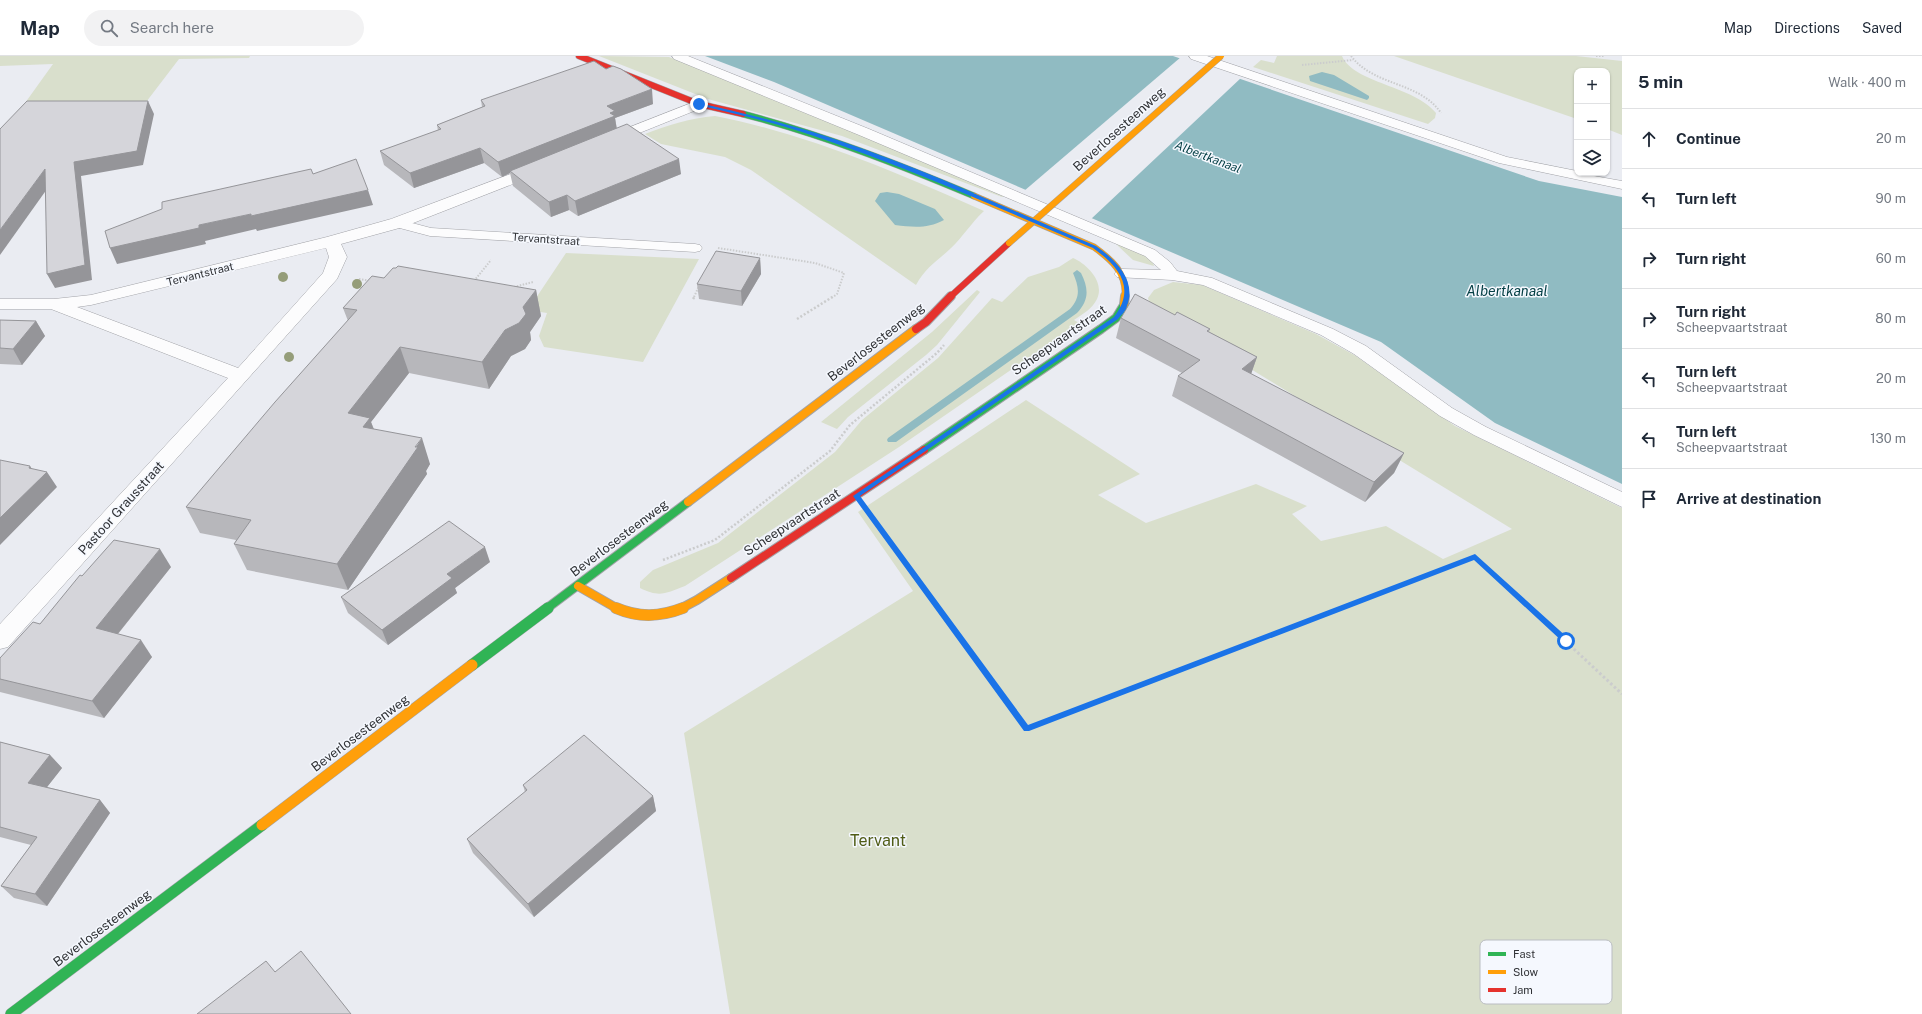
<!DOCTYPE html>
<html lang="en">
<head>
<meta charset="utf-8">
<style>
  :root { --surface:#fff; --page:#f2f2f3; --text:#1f2937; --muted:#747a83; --line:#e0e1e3 }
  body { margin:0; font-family:"Public Sans",sans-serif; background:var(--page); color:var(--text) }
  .controls { position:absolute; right:12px; top:12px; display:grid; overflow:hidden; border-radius:8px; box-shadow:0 1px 3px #0004 }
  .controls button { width:36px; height:36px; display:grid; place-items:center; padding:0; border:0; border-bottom:1px solid var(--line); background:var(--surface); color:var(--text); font:20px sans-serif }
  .stop { position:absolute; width:12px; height:12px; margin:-9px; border:3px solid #1a73e8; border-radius:50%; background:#fff }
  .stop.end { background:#1a73e8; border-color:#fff; box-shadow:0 1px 4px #0008 }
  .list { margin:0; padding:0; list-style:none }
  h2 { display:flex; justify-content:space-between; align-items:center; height:52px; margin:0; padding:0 16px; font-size:17px }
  h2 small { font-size:13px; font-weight:400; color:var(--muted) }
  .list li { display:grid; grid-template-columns:26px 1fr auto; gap:12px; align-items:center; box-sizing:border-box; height:60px; padding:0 16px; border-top:1px solid var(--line) }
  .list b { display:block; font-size:15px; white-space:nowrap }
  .list p { margin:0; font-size:13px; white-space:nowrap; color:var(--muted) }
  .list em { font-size:13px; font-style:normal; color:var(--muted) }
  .icon { flex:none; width:22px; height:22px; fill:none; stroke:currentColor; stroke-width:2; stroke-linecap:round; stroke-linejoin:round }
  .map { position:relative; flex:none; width:1622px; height:958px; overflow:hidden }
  header { display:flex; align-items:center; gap:24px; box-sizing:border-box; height:56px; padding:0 20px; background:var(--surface); border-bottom:1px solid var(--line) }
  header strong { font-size:19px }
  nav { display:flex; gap:22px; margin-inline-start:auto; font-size:14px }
  .search { width:280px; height:36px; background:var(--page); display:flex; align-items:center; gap:10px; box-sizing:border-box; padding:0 14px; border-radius:22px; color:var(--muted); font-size:15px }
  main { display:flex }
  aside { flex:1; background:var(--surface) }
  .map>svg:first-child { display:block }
  .green { fill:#d9dfcc }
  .water { fill:#90bbc2 }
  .pier { fill:#eaecf2 }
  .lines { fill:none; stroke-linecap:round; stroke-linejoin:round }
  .stream { fill:#90bbc2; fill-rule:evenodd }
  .lane-casing { stroke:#a2a3a8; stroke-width:1 }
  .street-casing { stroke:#a2a3a8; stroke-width:1 }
  .fast-far2-casing { stroke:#a2a3a8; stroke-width:7 }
  .fast-far1-casing { stroke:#a2a3a8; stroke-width:10 }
  .fast-casing { stroke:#a2a3a8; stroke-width:12 }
  .slow-far2-casing { stroke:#a2a3a8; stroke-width:7 }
  .slow-far1-casing { stroke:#a2a3a8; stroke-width:10 }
  .slow-casing { stroke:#a2a3a8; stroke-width:12 }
  .jam-far1-casing { stroke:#a2a3a8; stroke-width:7 }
  .jam-casing { stroke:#a2a3a8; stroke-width:10 }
  .path-far2 { stroke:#cbcccd; stroke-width:2; stroke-dasharray:1.5 1.5; stroke-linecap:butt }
  .path-far1 { stroke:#cbcccd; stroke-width:2.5; stroke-dasharray:2 2; stroke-linecap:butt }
  .path { stroke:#cbcccd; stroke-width:3; stroke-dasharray:2.5 2.5; stroke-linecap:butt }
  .lane { fill:#fcfcfd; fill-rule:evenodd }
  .street { fill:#fcfcfd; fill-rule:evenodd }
  .fast-far2 { stroke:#30b455; stroke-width:6 }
  .fast-far1 { stroke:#30b455; stroke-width:8 }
  .fast { stroke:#30b455; stroke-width:11 }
  .slow-far2 { stroke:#ff9f0a; stroke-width:6 }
  .slow-far1 { stroke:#ff9f0a; stroke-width:8 }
  .slow { stroke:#ff9f0a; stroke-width:11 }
  .jam-far1 { stroke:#e5322d; stroke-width:6 }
  .jam { stroke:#e5322d; stroke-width:8 }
  .slow-bridge-casing { stroke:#a2a3a8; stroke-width:7; stroke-linecap:butt }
  .slow-bridge { stroke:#ff9f0a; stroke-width:6 }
  .tree { fill:#959d79 }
  .wall { fill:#b7b7bb }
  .shaded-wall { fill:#959599 }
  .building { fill:#d5d5da; stroke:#959599 }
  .route { fill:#1a73e8 }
  .labels { text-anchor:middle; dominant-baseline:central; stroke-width:3; stroke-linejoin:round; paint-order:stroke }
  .far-street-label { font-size:11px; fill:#303236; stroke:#f5f8fe }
  .far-water-label { font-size:12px; font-style:italic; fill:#043f45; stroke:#f5f8fe }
  .street-label { font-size:13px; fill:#303236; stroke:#f5f8fe }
  .water-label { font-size:14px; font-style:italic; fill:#043f45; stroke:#f5f8fe }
  .near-park-label { font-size:16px; fill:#505c16; stroke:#f5f8fe }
  .key { fill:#f5f8fe; stroke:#babdc2; stroke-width:1 }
  .key-label { font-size:11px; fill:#303236 }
</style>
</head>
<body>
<header>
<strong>Map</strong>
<div class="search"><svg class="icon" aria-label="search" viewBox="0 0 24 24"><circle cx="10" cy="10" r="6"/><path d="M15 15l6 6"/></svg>Search here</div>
<nav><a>Map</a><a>Directions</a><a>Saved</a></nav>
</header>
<main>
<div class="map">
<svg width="1622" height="958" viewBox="0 0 1622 958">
  <rect width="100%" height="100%" fill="#eaecf2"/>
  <g class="green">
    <polygon points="0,0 250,0 249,2 179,3 140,54 20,54 53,8 0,10"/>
    <polygon points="599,0 669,1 794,50 1004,140 1002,141 842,80 708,43"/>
    <path d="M 1277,0 L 1342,0 C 1353,27 1415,30 1436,57 L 1435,62 L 1428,68 L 1253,11 L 1261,4 L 1274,7 Z"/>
    <polygon points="1394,0 1576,0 1622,5 1622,79 1607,73 1607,15 1577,15 1577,63"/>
    <path d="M 715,60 C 808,78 897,117 984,155 C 971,167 963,181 950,193 C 936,206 926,211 916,229 L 751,114 L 725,101 L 661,88 L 645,78 C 668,69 690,62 715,60 Z"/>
    <polygon points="1115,187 1149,201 1153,206 1154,210 1133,204"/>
    <polygon points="566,197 699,203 643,306 544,291 539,280 547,257 528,254"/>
    <path d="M 1073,202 C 1087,208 1105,226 1097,243 C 1092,253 1083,258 1074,264 L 1079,267 L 899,391 L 685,530 C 666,537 660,542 640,532 L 640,526 L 653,514 L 718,487 L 835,396 L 862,364 L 938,302 L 992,242 L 1002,246 L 1028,221 L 1059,211 Z"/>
    <polygon points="1173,226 1202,229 1316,278 1356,300 1455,370 1622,452 1622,958 730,958 684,677 913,535 858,456 1026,344 1140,418 1098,439 1146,467 1256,428 1307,450 1292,458 1321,485 1386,470 1443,503 1512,473 1151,252 1148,242 1154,234"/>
    <polygon points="977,234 980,236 937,289 926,299 848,361 837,373 821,366 932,276"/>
  </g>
  <g class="water">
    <polygon points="705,0 1173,0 1539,125 1622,141 1622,428 1495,367 1381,286 774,26"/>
    <polygon points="1322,16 1334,19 1369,40 1369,42 1367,44 1310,25 1309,20"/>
    <path d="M 887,136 L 899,138 L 935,153 L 944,164 C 927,173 913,171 895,169 L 875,145 L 880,137 Z"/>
  </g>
  <polygon class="pier" points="1181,1 1242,21 1090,164 1024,135"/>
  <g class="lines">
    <path class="stream" d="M 1077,214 L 1081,217 C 1089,233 1089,244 1077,257 L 896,386 L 888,386 L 887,384 L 888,382 L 1070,253 C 1081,241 1079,231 1073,217 Z"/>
    <defs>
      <g id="lane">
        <polygon points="672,0 688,0 869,73 1155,194 1170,206 1177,215 1212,222 1333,273 1366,290 1452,352 1486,371 1622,436 1622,451 1474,379 1440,360 1354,298 1321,279 1203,229 1172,224 1117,221 1114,218 1117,215 1122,213 1161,214 1145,200 859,79 674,3"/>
        <polygon points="1189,0 1207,0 1507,101 1577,115 1577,117 1622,125 1622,133 1499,107 1191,3"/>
        <polygon points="397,163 431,172 695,188 700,189 702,192 700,195 695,196 430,180 392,170 390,167 392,164"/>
      </g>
      <g id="street">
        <polygon points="699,44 704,45 706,48 704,51 612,88 602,88 599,85 602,82"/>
        <path d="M 540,107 L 546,109 L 548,112 L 546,115 L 403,171 L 341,188 L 347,201 L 337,223 L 8,591 L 0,593 L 0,568 L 228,322 L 51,253 L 0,253 L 0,243 L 54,243 L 91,239 L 327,181 L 391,163 ZM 326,192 L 329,201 L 323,217 L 238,312 L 77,251 L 91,249 Z"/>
      </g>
      <path id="fast-far2" d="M 743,58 C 823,79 898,108 974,140"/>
      <g id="fast-far1">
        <polyline points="924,394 1101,273 1116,262 1124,249"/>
        <polyline points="546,553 688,446"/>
      </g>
      <g id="fast">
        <polyline points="472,609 548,552"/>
        <polyline points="11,958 262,769"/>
      </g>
      <path id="slow-far2" d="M 974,140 L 1094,191 C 1112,204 1127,217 1125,241"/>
      <g id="slow-far1">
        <polyline points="1124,249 1125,240"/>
        <polyline points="688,446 916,273"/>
        <polyline points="578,530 618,553"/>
        <polyline points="680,553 697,544 731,522"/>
      </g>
      <g id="slow">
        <path d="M 616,552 C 639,562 660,561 683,552"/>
        <polyline points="262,769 472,609"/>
      </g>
      <g id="jam-far1">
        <polyline points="579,0 699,48 743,58"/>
        <polyline points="950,241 1009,187"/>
      </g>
      <g id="jam">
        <polyline points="916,273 926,266 951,240"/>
        <polyline points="731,522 924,394"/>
      </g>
    </defs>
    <use href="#lane" class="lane-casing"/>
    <use href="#street" class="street-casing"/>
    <use href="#fast-far2" class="fast-far2-casing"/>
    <use href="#fast-far1" class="fast-far1-casing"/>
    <use href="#fast" class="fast-casing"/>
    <use href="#slow-far2" class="slow-far2-casing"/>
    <use href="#slow-far1" class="slow-far1-casing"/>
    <use href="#slow" class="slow-casing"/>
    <use href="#jam-far1" class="jam-far1-casing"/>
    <use href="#jam" class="jam-casing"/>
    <g class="path-far2">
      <path d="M 1351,0 C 1375,31 1419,25 1441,57"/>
      <polyline points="1596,0 1604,0"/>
      <polyline points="1302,9 1353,4"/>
      <polyline points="718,192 815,207 844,217 837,238 833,241"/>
      <polyline points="359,223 370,225"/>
      <polyline points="474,225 491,204"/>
      <polyline points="514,231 533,226"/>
      <polyline points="694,241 699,230"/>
    </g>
    <g class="path-far1">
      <polyline points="693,243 695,240"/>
      <polyline points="797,263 834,240"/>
      <polyline points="873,463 938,553"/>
      <polyline points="663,504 715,484 830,395 850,369 937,297 944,289"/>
      <polyline points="1340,553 1475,501 1531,553"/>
    </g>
    <g class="path">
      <polyline points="938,552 1026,673 1342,552"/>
      <polyline points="1530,552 1622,638"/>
    </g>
    <use href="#lane" class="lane"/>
    <use href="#street" class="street"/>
    <use href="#fast-far2" class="fast-far2"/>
    <use href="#fast-far1" class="fast-far1"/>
    <use href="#fast" class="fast"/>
    <use href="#slow-far2" class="slow-far2"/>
    <use href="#slow-far1" class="slow-far1"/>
    <use href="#slow" class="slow"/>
    <use href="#jam-far1" class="jam-far1"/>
    <use href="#jam" class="jam"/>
    <defs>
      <polyline id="slow-bridge" points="1009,187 1221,0"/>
    </defs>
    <use href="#slow-bridge" class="slow-bridge-casing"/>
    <use href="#slow-bridge" class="slow-bridge"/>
  </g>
  <g class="tree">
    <circle cx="283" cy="221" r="5"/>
    <circle cx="357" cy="228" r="5"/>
    <circle cx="289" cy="301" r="5"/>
  </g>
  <g class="wall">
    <polygon points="481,44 653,48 615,62 617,73 681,118 578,160 569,154 551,161 513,130 510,117 502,121 484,107 414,132 384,109 380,95 438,75 437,69 482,51"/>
    <polygon points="760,202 761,218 742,250 699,243 697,228"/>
    <polygon points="384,222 536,234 541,260 530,276 531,284 525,293 511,300 489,333 409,317 371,366 374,373 430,408 426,415 427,418 348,534 247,514 234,488 236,484 200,477 186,451 348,265 343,252"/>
    <polygon points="1175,259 1210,273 1209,276 1257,301 1251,318 1404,397 1394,417 1365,446 1172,340 1178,320 1182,317 1116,282 1121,262"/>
    <polygon points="0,264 36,265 45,280 22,309 0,308"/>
    <polygon points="490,506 455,532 457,537 388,589 348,557 341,541"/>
    <polygon points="171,511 118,578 152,601 104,662 0,636 0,602 40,568 82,520"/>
    <polygon points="0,686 50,699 62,712 47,731 100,744 110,757 47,850 14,842 1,830 31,789 0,781"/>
    <polygon points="523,729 653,740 656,755 534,861 473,797 467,783 525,736"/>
  </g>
  <g class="shaded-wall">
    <polygon points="652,33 653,48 615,62 617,75 510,115 510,117 502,121 498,106 607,50"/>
    <polygon points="148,45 154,58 143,109 81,120 92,224 55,232 47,218 74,106"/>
    <polygon points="480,92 484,107 414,132 410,117"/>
    <polygon points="679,103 681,118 578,160 575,145"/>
    <polygon points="45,113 52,126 0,199 0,174"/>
    <polygon points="368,134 373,149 257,175 256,173 205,185 206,188 117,208 110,192 199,169 251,158"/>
    <polygon points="567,139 569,154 551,161 549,146"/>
    <polygon points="760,202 761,218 742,250 741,235"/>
    <polygon points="536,234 541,260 530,276 531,284 525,293 511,300 489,333 482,306 505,274 523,251"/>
    <polygon points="36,265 45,280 22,309 13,293"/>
    <polygon points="400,291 409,317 371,366 379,388 348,357"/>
    <polygon points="1257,301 1250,321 1242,313"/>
    <polygon points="422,382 430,408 426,415 427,418 348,534 337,508"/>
    <polygon points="1404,397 1394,417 1365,446 1374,426"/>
    <polygon points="30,410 39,424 47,416 57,431 0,489 0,462 29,412"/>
    <polygon points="485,491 490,506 455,532 457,537 388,589 382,574 447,518"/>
    <polygon points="160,493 171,511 108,590 96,572"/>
    <polygon points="141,584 152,601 104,662 92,645"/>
    <polygon points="50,699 62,712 40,740 28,727"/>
    <polygon points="653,740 656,755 534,861 528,848"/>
    <polygon points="100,744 110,757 47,850 35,838"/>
  </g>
  <g class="building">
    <polygon points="594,5 606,13 613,10 621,13 652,33 607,50 615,55 610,57 615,60 498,106 480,92 410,117 380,95 441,73 437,69 485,50 481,44"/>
    <polygon points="27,45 148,45 137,95 74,106 85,209 47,218 45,113 0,174 0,73"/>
    <polygon points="627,68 679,103 575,145 567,139 549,146 510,115"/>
    <polygon points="356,103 368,134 251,160 251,158 199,169 199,172 110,192 105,175 162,153 162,146 311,113 313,118"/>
    <polygon points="716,195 760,202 741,235 697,228"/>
    <polygon points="398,210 536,234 523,251 526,258 519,267 505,274 482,306 400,291 348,357 370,362 363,371 422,382 415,391 418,391 337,508 234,488 251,464 186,451 275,346 357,254 343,252 372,220 384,222 393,212 396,212"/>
    <polygon points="1135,238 1175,259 1177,256 1210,273 1207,275 1257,301 1242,313 1404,397 1374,426 1178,320 1200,304 1121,262"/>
    <polygon points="0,264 36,265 13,293 0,292"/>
    <polygon points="0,404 30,410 29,412 47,416 0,462"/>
    <polygon points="449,465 485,491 447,518 452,522 382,574 341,541"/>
    <polygon points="114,484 160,493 96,572 141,584 92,645 0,623 0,602 33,566 40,568 80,519 82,520"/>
    <polygon points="584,679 653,740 528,848 467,783 527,734 523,729"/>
    <polygon points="0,686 50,699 28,727 100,744 35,838 1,830 37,781 0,771"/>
    <polygon points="301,895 351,958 197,958 266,905 275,916"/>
  </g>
  <path class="route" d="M 699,47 C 738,56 777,65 816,77 C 912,107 1004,151 1096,190 C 1115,203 1137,224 1127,250 C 1126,255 1121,259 1118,263 L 860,440 L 1028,669 L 1475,498 L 1569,583 L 1569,587 L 1564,587 L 1474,504 L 1029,675 L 1024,675 L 853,440 L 1114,261 C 1137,231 1118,210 1093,192 C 1001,153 909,112 814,80 C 776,67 737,58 697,49 Z"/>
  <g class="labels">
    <g class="far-street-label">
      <text transform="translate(546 183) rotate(4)">Tervantstraat</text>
      <text transform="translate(200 218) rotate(-14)">Tervantstraat</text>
    </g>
    <g class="far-water-label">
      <text transform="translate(1208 101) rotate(21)">Albertkanaal</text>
    </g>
    <g class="street-label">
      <text transform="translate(1119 73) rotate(-42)">Beverlosesteenweg</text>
      <text transform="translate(1059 284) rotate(-35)">Scheepvaartstraat</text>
      <text transform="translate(876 286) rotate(-38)">Beverlosesteenweg</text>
      <text transform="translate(121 452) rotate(-48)">Pastoor Grausstraat</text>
      <text transform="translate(792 466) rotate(-33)">Scheepvaartstraat</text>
      <text transform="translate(619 482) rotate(-37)">Beverlosesteenweg</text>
      <text transform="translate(360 677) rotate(-37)">Beverlosesteenweg</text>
      <text transform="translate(102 872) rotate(-37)">Beverlosesteenweg</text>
    </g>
    <g class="water-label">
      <text x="1507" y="235">Albertkanaal</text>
    </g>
    <g class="near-park-label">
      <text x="878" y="784">Tervant</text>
    </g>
  </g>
  <rect x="1480" y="884" width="132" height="64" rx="6" class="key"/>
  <rect x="1488" y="896" width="18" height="4" fill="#30b455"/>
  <rect x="1488" y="914" width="18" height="4" fill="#ff9f0a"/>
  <rect x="1488" y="932" width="18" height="4" fill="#e5322d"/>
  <g class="key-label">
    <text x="1513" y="902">Fast</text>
    <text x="1513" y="920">Slow</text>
    <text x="1513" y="938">Jam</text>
  </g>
</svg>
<div class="controls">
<button>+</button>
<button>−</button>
<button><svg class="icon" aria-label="layers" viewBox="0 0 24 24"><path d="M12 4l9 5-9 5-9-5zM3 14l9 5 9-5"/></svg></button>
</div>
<div class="stop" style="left:1566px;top:585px"></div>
<div class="stop end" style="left:699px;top:48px"></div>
</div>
<aside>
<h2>5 min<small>Walk · 400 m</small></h2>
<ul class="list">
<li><svg class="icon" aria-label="ahead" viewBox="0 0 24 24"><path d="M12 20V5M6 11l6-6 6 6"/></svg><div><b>Continue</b></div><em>20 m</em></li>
<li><svg class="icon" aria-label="left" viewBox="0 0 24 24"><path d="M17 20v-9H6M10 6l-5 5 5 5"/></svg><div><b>Turn left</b></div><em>90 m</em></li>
<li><svg class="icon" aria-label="right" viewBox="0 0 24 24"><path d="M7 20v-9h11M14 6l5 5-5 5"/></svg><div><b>Turn right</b></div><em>60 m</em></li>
<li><svg class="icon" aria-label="right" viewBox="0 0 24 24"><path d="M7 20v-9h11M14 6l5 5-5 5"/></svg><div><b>Turn right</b><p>Scheepvaartstraat</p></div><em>80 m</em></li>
<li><svg class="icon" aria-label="left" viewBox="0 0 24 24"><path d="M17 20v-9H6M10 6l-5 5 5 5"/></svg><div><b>Turn left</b><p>Scheepvaartstraat</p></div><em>20 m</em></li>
<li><svg class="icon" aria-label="left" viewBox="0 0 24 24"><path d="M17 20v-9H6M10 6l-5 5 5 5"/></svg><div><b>Turn left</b><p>Scheepvaartstraat</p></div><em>130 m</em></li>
<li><svg class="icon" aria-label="arrive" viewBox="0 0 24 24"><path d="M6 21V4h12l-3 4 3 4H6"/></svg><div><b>Arrive at destination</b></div></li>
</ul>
</aside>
</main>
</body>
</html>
